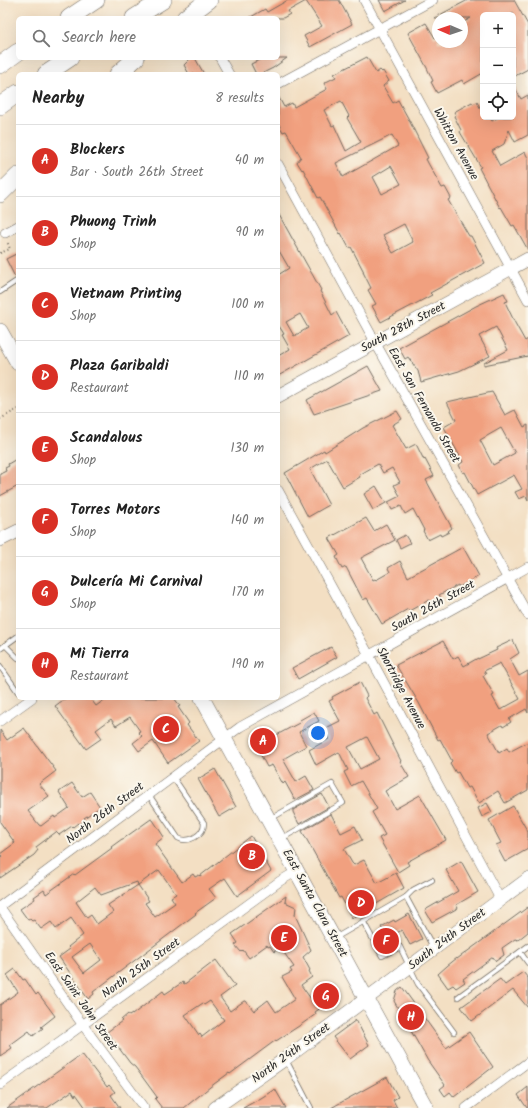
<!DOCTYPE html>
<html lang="en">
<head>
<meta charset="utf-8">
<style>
  :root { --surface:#fff; --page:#f2f2f2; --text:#222; --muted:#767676; --line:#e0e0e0; --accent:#d93025 }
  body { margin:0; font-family:Kalam,sans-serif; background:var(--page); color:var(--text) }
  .controls { position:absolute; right:12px; top:12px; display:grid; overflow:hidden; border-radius:6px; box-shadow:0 4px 16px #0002 }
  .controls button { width:36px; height:36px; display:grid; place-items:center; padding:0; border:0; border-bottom:1px solid var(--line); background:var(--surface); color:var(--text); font:20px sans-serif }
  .compass { position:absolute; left:432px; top:12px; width:36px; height:36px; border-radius:50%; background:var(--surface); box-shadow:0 4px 16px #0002; rotate:272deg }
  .you { position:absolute; left:318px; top:733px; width:14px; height:14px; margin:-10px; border:3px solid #fff; border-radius:50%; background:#1a73e8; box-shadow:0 0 0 6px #1a73e833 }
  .badge { display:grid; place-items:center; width:26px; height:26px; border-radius:50%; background:var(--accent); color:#fff; font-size:13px; font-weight:700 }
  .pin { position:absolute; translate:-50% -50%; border:2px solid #fff; box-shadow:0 1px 4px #0006 }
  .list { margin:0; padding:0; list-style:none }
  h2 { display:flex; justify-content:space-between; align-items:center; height:52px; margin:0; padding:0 16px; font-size:17px }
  h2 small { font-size:13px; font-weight:400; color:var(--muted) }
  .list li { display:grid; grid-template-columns:26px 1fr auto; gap:12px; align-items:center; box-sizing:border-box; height:72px; padding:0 16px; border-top:1px solid var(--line) }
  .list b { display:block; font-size:15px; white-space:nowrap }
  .list p { margin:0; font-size:13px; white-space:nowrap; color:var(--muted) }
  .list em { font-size:13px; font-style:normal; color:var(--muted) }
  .icon { flex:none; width:22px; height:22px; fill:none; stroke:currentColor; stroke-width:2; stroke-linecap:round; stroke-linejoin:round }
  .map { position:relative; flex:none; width:528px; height:1108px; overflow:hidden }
  .search { position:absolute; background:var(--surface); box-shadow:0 4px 16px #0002; left:16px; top:16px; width:264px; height:44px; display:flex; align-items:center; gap:10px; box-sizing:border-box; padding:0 14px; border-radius:6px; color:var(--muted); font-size:15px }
  .panel { position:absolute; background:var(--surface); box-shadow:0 4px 16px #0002; left:16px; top:72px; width:264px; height:628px; border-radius:6px }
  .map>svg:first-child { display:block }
  .building { fill:#f1a07f; fill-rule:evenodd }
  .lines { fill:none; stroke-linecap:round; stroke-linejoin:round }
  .lane-casing { stroke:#716a60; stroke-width:6 }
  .street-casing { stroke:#716a60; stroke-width:10 }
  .secondary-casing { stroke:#716a60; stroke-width:14 }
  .primary-casing { stroke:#716a60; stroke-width:16 }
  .highway-casing { stroke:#716a60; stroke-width:18 }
  .path { stroke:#716a60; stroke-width:2; stroke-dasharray:1 3; stroke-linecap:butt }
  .lane { stroke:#fff; stroke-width:4.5 }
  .street { stroke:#fff; stroke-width:9 }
  .secondary { stroke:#fff; stroke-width:13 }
  .primary { stroke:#fff; stroke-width:15 }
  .highway { stroke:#fff; stroke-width:17 }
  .labels { text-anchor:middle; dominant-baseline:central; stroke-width:4; stroke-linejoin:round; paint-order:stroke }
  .street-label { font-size:12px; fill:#2b2b2b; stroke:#fbf7ec }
</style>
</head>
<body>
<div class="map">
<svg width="528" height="1108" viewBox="0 0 528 1108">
  <rect width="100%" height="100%" fill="#fbf7ec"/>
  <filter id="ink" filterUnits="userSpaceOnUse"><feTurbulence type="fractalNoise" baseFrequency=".025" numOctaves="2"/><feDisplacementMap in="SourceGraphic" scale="8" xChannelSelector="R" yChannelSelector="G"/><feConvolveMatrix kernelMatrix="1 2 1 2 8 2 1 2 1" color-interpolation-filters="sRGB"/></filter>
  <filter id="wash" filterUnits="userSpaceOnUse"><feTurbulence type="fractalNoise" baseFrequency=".012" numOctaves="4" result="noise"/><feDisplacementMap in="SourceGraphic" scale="16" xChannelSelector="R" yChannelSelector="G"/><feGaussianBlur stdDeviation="0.9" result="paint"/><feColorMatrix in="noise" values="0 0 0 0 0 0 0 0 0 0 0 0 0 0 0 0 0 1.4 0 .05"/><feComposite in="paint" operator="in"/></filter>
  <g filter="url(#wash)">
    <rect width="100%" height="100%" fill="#f3dfc3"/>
    <g id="blocks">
      <g class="building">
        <polygon points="288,0 339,0 352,24 310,47 304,36 322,26 306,1 288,11 290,14 283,18 249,18 265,9 267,12"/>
        <polygon points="379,0 405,0 385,11"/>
        <polygon points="468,0 514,0 528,25 528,69 513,77 513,13 510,15 483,15 483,73 464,84 462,80 437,93 431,82 433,81 427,68 408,33 426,23 435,38 438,36 438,42 462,42 462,23 471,18 434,18"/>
        <path d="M 367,57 L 376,73 L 380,70 L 382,72 L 383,71 L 389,81 L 383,86 L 393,103 L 398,100 L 408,118 L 428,158 L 426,159 L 428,163 L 442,188 L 445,187 L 451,198 L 448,200 L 469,236 L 471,236 L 485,263 L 430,293 L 432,295 L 381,322 L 372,306 L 376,304 L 368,290 L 371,288 L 363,272 L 364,272 L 351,247 L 349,248 L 341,233 L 340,234 L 320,197 L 318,198 L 303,169 L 302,170 L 297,162 L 301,157 L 286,131 L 283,132 L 278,123 L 278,96 L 284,107 L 292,103 L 294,107 L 327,89 L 324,83 L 336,77 L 334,74 ZM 341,101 L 349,116 L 347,118 L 361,142 L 346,151 L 334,125 L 332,126 L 324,110 ZM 392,135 L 398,146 L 343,177 L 336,163 ZM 391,166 L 401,184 L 382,194 L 373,177 ZM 404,224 L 413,242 L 393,253 L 383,235 Z"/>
        <polygon points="191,58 195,58 204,74 189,74 184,65"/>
        <polygon points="263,58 287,58 273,68 261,74 256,74 251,64"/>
        <polygon points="513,84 521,99 528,95 528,135 515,142 509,130 504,144 492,151 500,166 525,152 528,158 528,250 514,225 512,226 501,207 500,208 479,168 481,167 460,132 461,130 454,116 456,115 454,112 472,102 473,104 477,102 483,113 483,117 489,117 492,121 499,117 513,117"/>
        <path d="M 278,213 L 321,290 L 320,291 L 332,315 L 336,312 L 349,336 L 278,376 L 278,356 L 290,349 L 282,335 L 284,334 L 279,326 L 278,326 L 278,275 L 289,268 L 278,249 ZM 300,314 L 308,328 L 294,336 L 286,322 Z"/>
        <polygon points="18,253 18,276 15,277 6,259"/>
        <polygon points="504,293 508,301 505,302 515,323 525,341 528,339 528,356 484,365 484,363 508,350 496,327 479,336 490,356 459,371 421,382 418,371 408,357 405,359 399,348 476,306"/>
        <polygon points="368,366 382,391 314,414 307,400"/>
        <path d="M 492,392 L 505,415 L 515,410 L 524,427 L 528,425 L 528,500 L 526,496 L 519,499 L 515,492 L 522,489 L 514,475 L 477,495 L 465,472 L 463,473 L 459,465 L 463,462 L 444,427 L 456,420 L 447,402 ZM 501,428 L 515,453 L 493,465 L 480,440 Z"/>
        <polygon points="397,411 402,419 392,425 406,449 416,444 424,460 425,459 434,476 426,480 452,528 448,531 449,532 441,536 440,534 428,540 423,531 424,530 413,509 405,514 401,506 392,510 388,502 400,496 394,485 400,482 392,468 383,473 378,464 359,475 360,477 343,487 327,459 310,469 329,505 308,517 285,473 324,450 325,452 341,442 363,428"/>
        <polygon points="18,458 18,486 0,496 0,474 6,471 5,468 9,466 8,464"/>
        <polygon points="376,486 386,503 373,510 364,494"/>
        <polygon points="366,518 374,531 386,524 395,540 361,558 373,580 375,579 376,580 390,572 388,568 400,561 408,577 463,547 479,576 459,587 458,585 439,595 441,597 430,603 429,600 409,611 408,609 382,624 367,598 363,600 346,567 342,569 336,557 339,555 329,538"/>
        <polygon points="405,535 410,543 400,548 396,540"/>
        <path d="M 513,640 L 519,653 L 510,659 L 519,676 L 528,671 L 528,713 L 526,709 L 509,719 L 511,722 L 503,727 L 502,725 L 488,733 L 499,753 L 507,748 L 509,752 L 528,742 L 528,790 L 505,803 L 498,791 L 479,803 L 470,787 L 467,788 L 458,772 L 456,773 L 450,763 L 452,761 L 440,739 L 438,740 L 419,703 L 396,665 L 443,641 L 453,659 L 458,656 L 464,666 L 478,658 L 478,659 L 497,650 L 496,648 ZM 500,663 L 520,699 L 500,710 L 492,696 L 494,695 L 483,676 L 486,674 L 484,671 Z"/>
        <polygon points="331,647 337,657 298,679 292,668"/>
        <path d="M 360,682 L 367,696 L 365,698 L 374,715 L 377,713 L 401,761 L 400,762 L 409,777 L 385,791 L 395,809 L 420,795 L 446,840 L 407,862 L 409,865 L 398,872 L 379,838 L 385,835 L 372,812 L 377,809 L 361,781 L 351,786 L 344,772 L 348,770 L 339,752 L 316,765 L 309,750 L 329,739 L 324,729 L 340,721 L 329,701 L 333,699 L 332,697 ZM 367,737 L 379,759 L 360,769 L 348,747 Z"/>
        <polygon points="66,698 90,698 96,706 107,698 174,698 180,706 178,707 189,723 187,725 199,741 168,763 153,741 139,751 133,743 142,736 138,732 140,731 130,717 116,726 111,719 96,730 102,738 86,749 55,706"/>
        <polygon points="314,712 319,721 299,732 306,746 283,759 296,782 306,776 314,790 295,800 285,782 283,784 272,765 267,767 252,738 266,730 271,738 301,722 300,720"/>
        <polygon points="24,728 56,771 39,784 49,796 28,811 39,825 41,826 54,816 55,818 69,808 59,792 72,783 82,797 90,792 100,807 84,818 85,820 79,824 78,823 73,827 72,826 59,835 56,832 36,847 38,850 34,855 0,878 0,858 2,856 0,854 15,843 0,822 0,730 7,740"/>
        <polygon points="215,769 236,807 219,817 198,779"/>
        <polygon points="322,794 329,807 299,824 293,812 293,810"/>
        <polygon points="487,803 492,812 482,817 478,808"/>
        <polygon points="513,806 528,832 528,849 505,862 496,845 501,843 489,820"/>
        <polygon points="331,814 341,833 355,826 362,840 344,849 352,863 354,865 364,860 377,883 396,873 404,888 352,918 341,897 339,898 302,831"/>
        <path d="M 151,819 L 153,820 L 164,837 L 155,844 L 182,882 L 193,874 L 195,877 L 199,875 L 200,876 L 251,836 L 271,871 L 237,896 L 225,878 L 209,889 L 216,898 L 195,913 L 196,914 L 93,992 L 94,994 L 88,999 L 59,957 L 70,949 L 68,947 L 83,935 L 71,918 L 56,929 L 51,922 L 41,929 L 34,920 L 32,921 L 30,919 L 28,920 L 20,909 L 35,899 L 34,897 L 44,890 L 46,894 L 74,874 L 75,875 L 112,848 L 111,847 L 122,839 L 123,839 ZM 159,870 L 176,894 L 171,897 L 175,903 L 155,917 L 145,903 L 149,901 L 138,885 L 108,905 L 113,912 L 97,924 L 91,915 L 87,918 L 76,902 L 95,887 L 101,895 L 137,882 L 138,885 ZM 90,944 L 101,960 L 84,973 L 72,957 Z"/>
        <polygon points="461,861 478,892 456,905 458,908 432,922 425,910 458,891 446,870"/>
        <path d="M 286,896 L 285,902 L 296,907 L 295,915 L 311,950 L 303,957 L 310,970 L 309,971 L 312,977 L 301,985 L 311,999 L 329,987 L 336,997 L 315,1012 L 316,1014 L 302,1024 L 276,1041 L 276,1040 L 230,1074 L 229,1073 L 210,1087 L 184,1108 L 162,1108 L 155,1099 L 157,1097 L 135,1067 L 130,1063 L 107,1032 L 122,1021 L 121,1020 L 128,1014 L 129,1016 L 132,1014 L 132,1015 L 163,991 L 165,994 L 183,982 L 184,984 L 186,983 L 216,960 L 235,986 L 220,997 L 230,1011 L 244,1001 L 246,1001 L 254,1011 L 268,1000 L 276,1012 L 295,999 L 282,977 L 292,972 L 290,969 L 294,967 L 280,947 L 274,952 L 270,946 L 268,947 L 267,945 L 249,958 L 243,950 L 241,952 L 235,945 L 238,943 L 232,934 ZM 210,1001 L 224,1020 L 202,1037 L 200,1034 L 199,1035 L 185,1015 L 203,1003 L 204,1005 Z"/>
        <polygon points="528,907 528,932 518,940 515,939 502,948 504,955 496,961 493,957 463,979 465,982 456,988 453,985 448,988 438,974 447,966 457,958 457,959"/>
        <polygon points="409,914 422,939 410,945 402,930 388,938 381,927 394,920 395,922"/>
        <polygon points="15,969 23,980 25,979 36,995 38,993 55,1016 41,1027 43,1028 33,1036 29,1031 10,1045 12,1048 0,1056 0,1005 18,992 7,975"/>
        <polygon points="523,972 528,978 528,1008 513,990 472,1021 461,1007 500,979 505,985"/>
        <polygon points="402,987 446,1048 469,1032 493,1067 454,1097 450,1092 445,1096 440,1089 445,1085 428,1061 394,1001 397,991"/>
        <polygon points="356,1020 369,1045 350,1059 333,1037"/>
        <polygon points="82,1054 107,1087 109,1085 115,1092 111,1095 120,1108 86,1108 76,1094 75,1096 72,1091 47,1108 7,1108"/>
        <polygon points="387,1077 398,1097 393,1100 397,1108 331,1108"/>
        <polygon points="528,1087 528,1108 527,1108 518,1095"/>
        <polygon points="275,1089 286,1108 243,1108 261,1098"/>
      </g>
    </g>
  </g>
  <g filter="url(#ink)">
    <use href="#blocks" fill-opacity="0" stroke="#716a60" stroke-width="1"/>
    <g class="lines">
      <defs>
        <g id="lane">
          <polyline points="0,292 18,280"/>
          <polyline points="5,645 18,658"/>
          <polyline points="0,649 18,636"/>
          <polyline points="0,666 18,692"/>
          <path d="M 149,795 L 178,838 C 188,844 204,835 204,823 L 173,777"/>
          <polyline points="270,819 332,784 343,803 281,839"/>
          <polyline points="406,897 413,890 432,880"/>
          <polyline points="363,921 382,956 400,947 418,984 454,1032"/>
          <polyline points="335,938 406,897 433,947"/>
          <polyline points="520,952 528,963"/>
          <polyline points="458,997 528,946"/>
          <polyline points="286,1060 311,1108"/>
        </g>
        <g id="street">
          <polyline points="364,0 528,300"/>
          <polyline points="220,58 229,74"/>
          <polyline points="278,84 433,0"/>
          <polyline points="278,164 380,351 528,615"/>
          <polyline points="5,233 18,226"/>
          <polyline points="278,490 369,655 500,899"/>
          <polyline points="0,721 32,698"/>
          <polyline points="0,906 240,727 528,567"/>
          <polyline points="0,907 77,1017 144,1108"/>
          <polyline points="0,1085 280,881 297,871"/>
          <polyline points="466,1108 528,1062"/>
        </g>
        <g id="secondary">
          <polyline points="278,396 528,259"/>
          <polyline points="0,540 18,531"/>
          <polyline points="215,1108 285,1059 528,879"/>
        </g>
        <g id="primary">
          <polyline points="0,331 18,363"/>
          <polyline points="202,698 426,1108"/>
        </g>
        <g id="highway">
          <polyline points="69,18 96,0"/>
          <polyline points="134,18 163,0"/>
          <polyline points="185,18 209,0"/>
          <polyline points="0,65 18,52"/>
          <polyline points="46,74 70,58"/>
          <polyline points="118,74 136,58"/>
          <polyline points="0,106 18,93"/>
          <polyline points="0,194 18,176"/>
        </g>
      </defs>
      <use href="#lane" class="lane-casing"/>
      <use href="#street" class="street-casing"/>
      <use href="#secondary" class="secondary-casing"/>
      <use href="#primary" class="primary-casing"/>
      <use href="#highway" class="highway-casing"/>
      <g class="path">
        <polyline points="0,253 10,249 7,241"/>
        <polyline points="0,419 18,409"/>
      </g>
      <use href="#lane" class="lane"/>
      <use href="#street" class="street"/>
      <use href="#secondary" class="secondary"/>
      <use href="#primary" class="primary"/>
      <use href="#highway" class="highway"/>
    </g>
  </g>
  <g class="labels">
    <g class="street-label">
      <text transform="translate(456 144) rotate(61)">Whitton Avenue</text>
      <text transform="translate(403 327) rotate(-28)">South 28th Street</text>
      <text transform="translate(424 405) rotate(60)">East San Fernando Street</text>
      <text transform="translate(433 606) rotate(-29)">South 26th Street</text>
      <text transform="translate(401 688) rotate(62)">Shortridge Avenue</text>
      <text transform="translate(105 813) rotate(-37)">North 26th Street</text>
      <text transform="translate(315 903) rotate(61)">East Santa Clara Street</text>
      <text transform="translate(447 939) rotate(-37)">South 24th Street</text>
      <text transform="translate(141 968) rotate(-36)">North 25th Street</text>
      <text transform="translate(81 1001) rotate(55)">East Saint John Street</text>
      <text transform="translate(291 1053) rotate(-36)">North 24th Street</text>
    </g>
  </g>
</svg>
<div class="controls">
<button>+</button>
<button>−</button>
<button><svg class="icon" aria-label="locate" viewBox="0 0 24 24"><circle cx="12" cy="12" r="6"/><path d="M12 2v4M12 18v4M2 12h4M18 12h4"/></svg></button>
</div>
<svg class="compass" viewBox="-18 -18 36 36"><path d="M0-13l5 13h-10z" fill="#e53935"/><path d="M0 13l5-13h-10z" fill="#767676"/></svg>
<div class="you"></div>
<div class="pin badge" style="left:263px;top:741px">A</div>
<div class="pin badge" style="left:252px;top:856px">B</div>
<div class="pin badge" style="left:166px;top:729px">C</div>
<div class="pin badge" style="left:361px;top:903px">D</div>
<div class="pin badge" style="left:284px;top:938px">E</div>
<div class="pin badge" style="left:386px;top:941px">F</div>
<div class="pin badge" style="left:326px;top:996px">G</div>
<div class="pin badge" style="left:411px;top:1017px">H</div>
<div class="search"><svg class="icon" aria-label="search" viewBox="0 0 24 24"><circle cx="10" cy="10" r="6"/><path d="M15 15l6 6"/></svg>Search here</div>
<section class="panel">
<h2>Nearby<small>8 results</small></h2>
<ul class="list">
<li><span class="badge">A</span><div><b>Blockers</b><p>Bar · South 26th Street</p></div><em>40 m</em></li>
<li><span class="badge">B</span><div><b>Phuong Trinh</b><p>Shop</p></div><em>90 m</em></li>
<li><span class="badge">C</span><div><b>Vietnam Printing</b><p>Shop</p></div><em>100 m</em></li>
<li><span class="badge">D</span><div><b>Plaza Garibaldi</b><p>Restaurant</p></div><em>110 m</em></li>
<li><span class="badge">E</span><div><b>Scandalous</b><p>Shop</p></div><em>130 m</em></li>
<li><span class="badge">F</span><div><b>Torres Motors</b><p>Shop</p></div><em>140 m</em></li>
<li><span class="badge">G</span><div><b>Dulcería Mi Carnival</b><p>Shop</p></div><em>170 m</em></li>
<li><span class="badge">H</span><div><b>Mi Tierra</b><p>Restaurant</p></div><em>190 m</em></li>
</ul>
</section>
</div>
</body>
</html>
